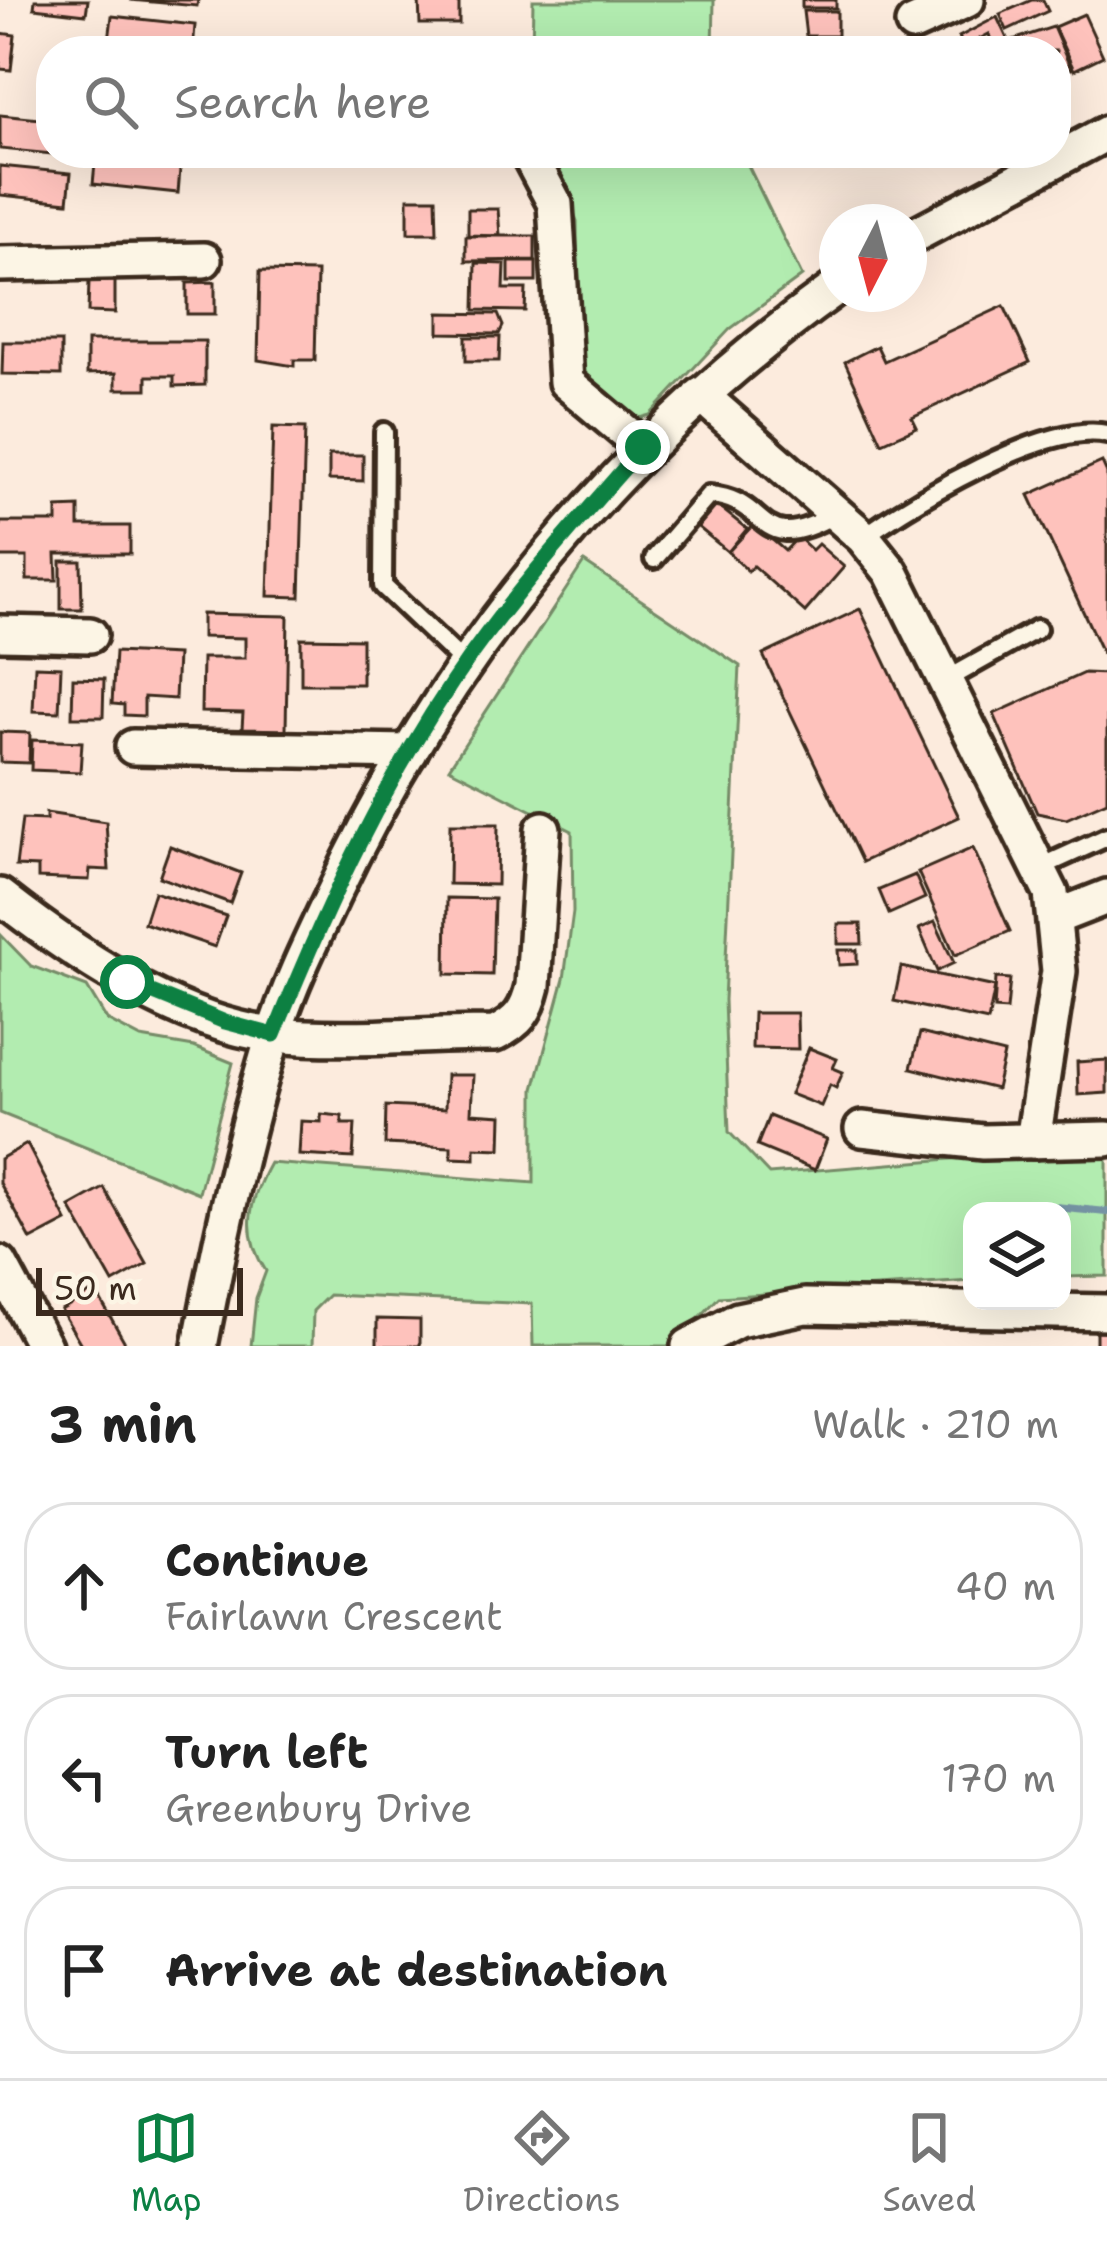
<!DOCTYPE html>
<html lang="en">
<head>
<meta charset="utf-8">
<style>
  :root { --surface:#fff; --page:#f2f2f2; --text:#222; --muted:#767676; --line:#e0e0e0; --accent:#0b8043 }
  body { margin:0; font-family:"Shantell Sans",sans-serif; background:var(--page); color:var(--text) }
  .controls { position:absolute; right:36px; bottom:36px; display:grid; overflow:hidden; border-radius:24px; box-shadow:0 12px 48px #0002 }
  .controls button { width:108px; height:108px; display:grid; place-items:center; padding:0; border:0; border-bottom:3px solid var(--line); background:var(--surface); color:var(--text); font:60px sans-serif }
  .compass { position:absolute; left:819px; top:204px; width:108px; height:108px; border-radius:50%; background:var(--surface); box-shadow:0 12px 48px #0002; rotate:186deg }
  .scale { position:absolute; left:36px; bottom:30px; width:207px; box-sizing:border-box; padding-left:12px; border:6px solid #3b2a1e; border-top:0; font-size:33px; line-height:42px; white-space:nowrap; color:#3b2a1e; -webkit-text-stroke:9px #fcf5e5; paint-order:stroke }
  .stop { position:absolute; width:36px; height:36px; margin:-27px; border:9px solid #0b8043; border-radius:50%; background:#fff }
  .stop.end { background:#0b8043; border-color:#fff; box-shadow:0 3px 12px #0008 }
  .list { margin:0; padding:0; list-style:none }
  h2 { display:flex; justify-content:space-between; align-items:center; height:156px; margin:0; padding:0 48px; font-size:51px }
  h2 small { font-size:39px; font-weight:400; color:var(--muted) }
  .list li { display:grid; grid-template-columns:78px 1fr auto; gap:36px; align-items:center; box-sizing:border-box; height:168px; margin:0 24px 24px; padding:0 24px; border:3px solid var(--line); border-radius:48px }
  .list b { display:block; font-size:45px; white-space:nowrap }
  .list p { margin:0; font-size:39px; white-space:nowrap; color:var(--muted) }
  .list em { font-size:39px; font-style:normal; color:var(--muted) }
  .icon { flex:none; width:66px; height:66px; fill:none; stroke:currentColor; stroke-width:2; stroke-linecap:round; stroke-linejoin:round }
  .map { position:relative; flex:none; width:1107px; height:1346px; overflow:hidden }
  .search { position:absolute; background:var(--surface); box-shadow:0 12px 48px #0002; left:36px; right:36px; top:36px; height:132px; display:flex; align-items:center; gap:30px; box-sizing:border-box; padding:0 42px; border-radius:48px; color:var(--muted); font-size:45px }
  .sheet { height:732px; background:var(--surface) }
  nav { display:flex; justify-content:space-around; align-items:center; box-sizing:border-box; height:168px; border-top:3px solid var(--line); background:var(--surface); font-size:33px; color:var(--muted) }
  nav a { display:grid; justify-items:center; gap:6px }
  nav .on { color:var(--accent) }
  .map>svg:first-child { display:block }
  .green { fill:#b2ecb0; stroke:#768b67; stroke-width:3 }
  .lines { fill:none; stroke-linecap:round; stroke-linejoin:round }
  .stream { stroke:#7694a4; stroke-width:8 }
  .building { fill:#fec2bc; stroke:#3b2a1e; stroke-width:3 }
  .lane-casing { stroke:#3b2a1e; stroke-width:26 }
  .street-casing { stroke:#3b2a1e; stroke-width:42 }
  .lane { stroke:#fcf5e5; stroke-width:16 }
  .street { stroke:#fcf5e5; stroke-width:33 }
  .route { stroke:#0b8043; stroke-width:15 }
</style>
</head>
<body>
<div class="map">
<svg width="1107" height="1346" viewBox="0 0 1107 1346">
  <rect width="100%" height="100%" fill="#fcebdd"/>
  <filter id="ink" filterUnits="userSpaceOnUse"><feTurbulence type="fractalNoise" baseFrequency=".00833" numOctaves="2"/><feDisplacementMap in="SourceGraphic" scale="24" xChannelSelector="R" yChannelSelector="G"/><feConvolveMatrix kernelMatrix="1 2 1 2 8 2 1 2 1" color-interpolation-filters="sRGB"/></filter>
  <g filter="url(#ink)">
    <g class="green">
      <polygon points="533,0 714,0 713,51 532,51"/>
      <polygon points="552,153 742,153 802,276 730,329 650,415 636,419 588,387 578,361 577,221"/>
      <path d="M 584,562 L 740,666 L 724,1000 L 729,1132 L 769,1174 L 1022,1153 L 1107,1153 L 1107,1276 L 1062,1277 L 1062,1211 L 972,1211 L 972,1281 L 719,1297 L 686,1332 L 686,1346 L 533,1346 L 532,1304 L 329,1295 L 313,1311 L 312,1346 L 251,1346 L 256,1298 L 266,1271 C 241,1233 249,1201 270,1163 L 534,1183 L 534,1089 L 564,979 L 573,912 L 572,831 L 449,768 Z"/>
      <polygon points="0,934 31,966 87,987 107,1020 141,1038 194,1047 233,1063 199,1193 0,1113"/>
    </g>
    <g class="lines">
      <polyline class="stream" points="1055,1207 1107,1212"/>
    </g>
    <g class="building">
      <polygon points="35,0 88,0 86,14 34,8"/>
      <polygon points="130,0 198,0 197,6"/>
      <polygon points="419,0 459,0 459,24 420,24"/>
      <rect x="802" y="0" width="34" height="8"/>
      <polygon points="1032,0 1043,0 1048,11 1007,30 1000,14"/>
      <polygon points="803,11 837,11 837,36 806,36"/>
      <polygon points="1084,14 1103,56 1074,70 1054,27"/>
      <polygon points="112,16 195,25 193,51 108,49"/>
      <polygon points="997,17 1013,51 994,51 989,34 964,47 959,37"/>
      <polygon points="1053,27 1071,69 1056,76 1056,51 1018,51 1013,40"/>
      <polygon points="0,33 15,35 11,70 0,69"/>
      <polygon points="430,45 430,51 398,51 398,46"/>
      <polygon points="0,115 51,120 51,153 73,156 0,149"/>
      <polygon points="96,153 181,158 178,193 93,184"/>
      <polygon points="0,166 71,173 68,202 0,195"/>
      <polygon points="408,198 436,198 437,233 408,233"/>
      <polygon points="468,209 498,209 500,236 468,235"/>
      <polygon points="466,236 535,236 535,260 466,261"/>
      <rect x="509" y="262" width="27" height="20"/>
      <polygon points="476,263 505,264 504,289 526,289 525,311 475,310"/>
      <polygon points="260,271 317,272 315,360 294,360 294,366 258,360"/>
      <polygon points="89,281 115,281 115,313 88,312"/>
      <polygon points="215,282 215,314 187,314 187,283"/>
      <polygon points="1004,306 1030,362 912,417 917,427 882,443 845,362 877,346 884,361"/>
      <polygon points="439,313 498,314 503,326 499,334 439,333"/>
      <polygon points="466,337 500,337 499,361 466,361"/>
      <polygon points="87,341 205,341 205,385 174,386 174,376 147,376 147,389 116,389 116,373 87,374"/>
      <polygon points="3,342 61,342 61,375 2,374"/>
      <polygon points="273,427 305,428 300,597 268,596"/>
      <polygon points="329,455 363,455 363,481 329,480"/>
      <polygon points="1102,462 1107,473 1107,663 1029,495"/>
      <polygon points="717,505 747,529 728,552 698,527"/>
      <polygon points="79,507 79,526 130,526 130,554 56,554 57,580 27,580 27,557 0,557 0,522 57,522 57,508"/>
      <polygon points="754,524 785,551 798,537 812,550 818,544 844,567 805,612 753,566 748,571 728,552"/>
      <polygon points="61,561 81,561 82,609 61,609"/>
      <polygon points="860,609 959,817 862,862 763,655"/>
      <polygon points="202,614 288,616 286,730 242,729 243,713 201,712 202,658 245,658 245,638 202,637"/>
      <polygon points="301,638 362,639 362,684 301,684"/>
      <polygon points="115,652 177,655 175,699 144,697 144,716 124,715 124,705 112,704"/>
      <polygon points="35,666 61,667 59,712 33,711"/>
      <polygon points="1084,673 1107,674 1107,801 1066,819 1037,813 994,714"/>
      <polygon points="73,678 104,679 103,717 72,717"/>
      <polygon points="0,732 30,733 29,763 0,762"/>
      <polygon points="32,740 82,742 80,772 31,770"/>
      <polygon points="46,813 106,822 109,870 90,869 89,880 38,878 38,867 16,866 22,819 46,820"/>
      <polygon points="450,824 498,824 497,885 449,884"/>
      <polygon points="170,846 241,873 230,903 159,877"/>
      <polygon points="973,848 1010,931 955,955 918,872"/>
      <polygon points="915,875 925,898 889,914 879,890"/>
      <polygon points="154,892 226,916 215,947 144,923"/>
      <polygon points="447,898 494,899 492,975 446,974"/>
      <polygon points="935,922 954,963 937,971 919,929"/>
      <polygon points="838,924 861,924 862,944 838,944"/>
      <polygon points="838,950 857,950 857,964 839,965"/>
      <polygon points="901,967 995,987 988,1021 894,1001"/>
      <polygon points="996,978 1010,979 1007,1010 994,1009"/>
      <polygon points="753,1013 797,1013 798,1049 752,1048"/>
      <polygon points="920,1033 1004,1054 996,1089 911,1068"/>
      <polygon points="809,1048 837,1059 833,1068 843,1072 836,1088 830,1085 821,1106 790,1094"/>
      <polygon points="1107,1060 1107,1093 1078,1095 1077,1062"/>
      <polygon points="446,1075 473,1075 471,1113 502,1115 501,1149 475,1148 475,1159 451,1158 451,1147 385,1144 386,1106 445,1109"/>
      <polygon points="321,1114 342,1116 342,1124 355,1124 353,1158 299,1155 301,1121 321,1122"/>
      <polygon points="769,1116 827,1139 815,1170 757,1146"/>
      <polygon points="27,1144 67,1221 31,1240 0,1183 0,1159"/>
      <polygon points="104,1188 147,1264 113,1283 70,1207"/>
      <polygon points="95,1290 127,1346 82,1346 61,1310"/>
      <polygon points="377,1319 420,1320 420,1346 377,1346"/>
      <polygon points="1096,1328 1107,1329 1107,1346 1096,1346"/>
    </g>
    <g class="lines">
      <defs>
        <g id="lane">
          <polyline points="384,432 383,586 465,664"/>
          <path d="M 863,537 C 914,501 1045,421 1107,434"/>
          <path d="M 654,559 L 709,495 C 772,499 754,560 835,514"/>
          <polyline points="948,679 1037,629"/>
          <polyline points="1041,867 1107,837"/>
        </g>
        <g id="street">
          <polyline points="913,24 967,0"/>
          <polyline points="528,153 555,204 566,382 643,447"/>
          <polyline points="909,238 1107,133"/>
          <polyline points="0,264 204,260"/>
          <polyline points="701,395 863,537 891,572 1051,893 1059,971 1033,1141"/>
          <polyline points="0,633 90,635"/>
          <polyline points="133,747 410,752"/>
          <path d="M 0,896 C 74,954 179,1025 275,1035 C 346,1042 423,1034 495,1034 C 519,1022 527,1011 533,986 L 543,829"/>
          <polyline points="1056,917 1107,897"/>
          <polyline points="862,1129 983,1142 1107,1139"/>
          <polyline points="0,1264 44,1346"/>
          <path d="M 200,1346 C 220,1243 242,1137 273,1037 C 288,988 311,941 333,895 C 447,652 619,443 837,287"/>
          <polyline points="689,1346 738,1320 805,1306 1107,1312"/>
        </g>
      </defs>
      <use href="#lane" class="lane-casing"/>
      <use href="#street" class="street-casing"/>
      <use href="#lane" class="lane"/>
      <use href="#street" class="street"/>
    </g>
  </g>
  <g class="lines" filter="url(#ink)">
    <path class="route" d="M 127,982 L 225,1022 L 274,1035 C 328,901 389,770 473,652 C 525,580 584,514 643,447"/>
  </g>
</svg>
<div class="controls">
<button><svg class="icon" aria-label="layers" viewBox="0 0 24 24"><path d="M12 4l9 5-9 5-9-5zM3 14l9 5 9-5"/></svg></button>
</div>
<svg class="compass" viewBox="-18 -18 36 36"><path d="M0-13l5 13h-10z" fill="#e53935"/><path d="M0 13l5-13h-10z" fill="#767676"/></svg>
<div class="scale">50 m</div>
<div class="stop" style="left:127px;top:982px"></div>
<div class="stop end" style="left:643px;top:447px"></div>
<div class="search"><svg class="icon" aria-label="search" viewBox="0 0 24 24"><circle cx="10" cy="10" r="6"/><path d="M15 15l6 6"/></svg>Search here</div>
</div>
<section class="sheet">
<h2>3 min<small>Walk · 210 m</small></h2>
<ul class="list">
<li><svg class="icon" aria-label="ahead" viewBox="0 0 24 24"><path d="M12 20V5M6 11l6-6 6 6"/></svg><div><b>Continue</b><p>Fairlawn Crescent</p></div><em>40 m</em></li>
<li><svg class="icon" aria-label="left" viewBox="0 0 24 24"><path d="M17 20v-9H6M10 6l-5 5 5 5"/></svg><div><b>Turn left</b><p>Greenbury Drive</p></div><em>170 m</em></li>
<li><svg class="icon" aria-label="arrive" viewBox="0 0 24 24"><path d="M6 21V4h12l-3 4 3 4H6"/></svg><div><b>Arrive at destination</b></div></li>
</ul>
</section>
<nav>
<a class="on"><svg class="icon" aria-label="map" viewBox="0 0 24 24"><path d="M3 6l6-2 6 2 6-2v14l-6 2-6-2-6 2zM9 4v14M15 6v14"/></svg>Map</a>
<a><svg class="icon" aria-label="directions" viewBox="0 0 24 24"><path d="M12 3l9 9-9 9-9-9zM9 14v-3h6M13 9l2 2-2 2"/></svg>Directions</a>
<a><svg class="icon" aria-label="saved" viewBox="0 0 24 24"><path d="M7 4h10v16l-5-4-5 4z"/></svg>Saved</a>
</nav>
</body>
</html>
